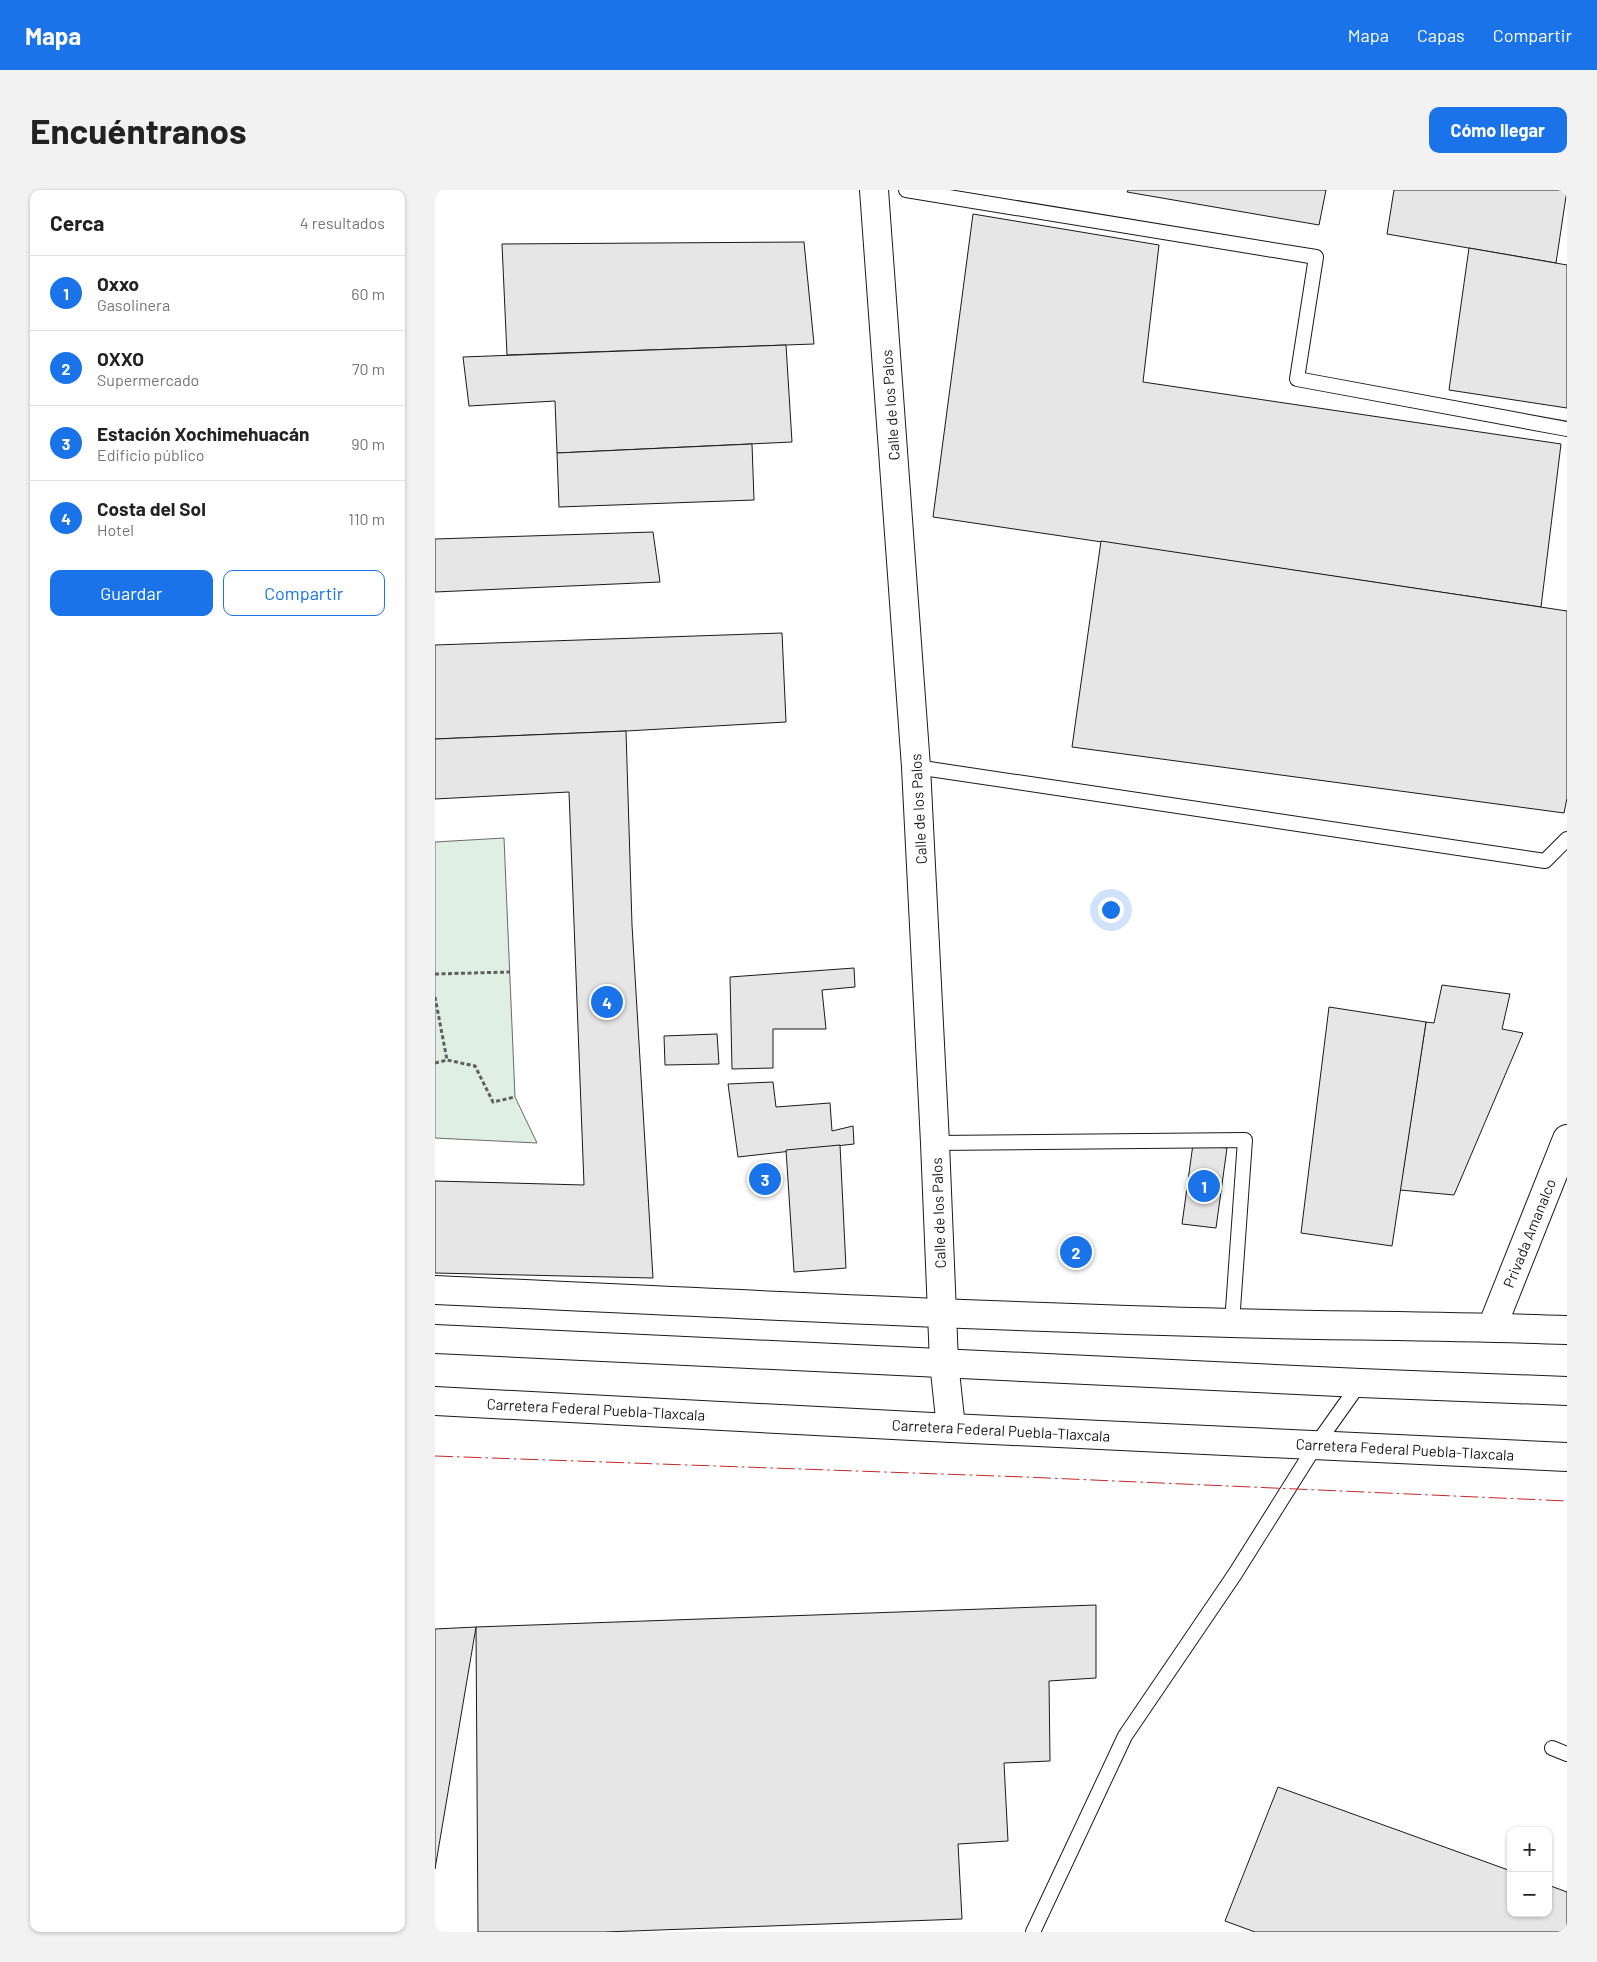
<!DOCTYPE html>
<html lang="es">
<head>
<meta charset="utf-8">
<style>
  :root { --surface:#fff; --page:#f2f2f2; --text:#222; --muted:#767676; --line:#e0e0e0; --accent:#1a73e8 }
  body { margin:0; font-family:Barlow,sans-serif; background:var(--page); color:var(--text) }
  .controls { position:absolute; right:15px; bottom:15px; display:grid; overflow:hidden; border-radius:10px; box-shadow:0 1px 4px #0004 }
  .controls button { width:45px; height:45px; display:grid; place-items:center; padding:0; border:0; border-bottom:1px solid var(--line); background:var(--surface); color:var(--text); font:25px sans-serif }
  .you { position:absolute; left:675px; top:719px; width:18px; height:18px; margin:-12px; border:4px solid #fff; border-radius:50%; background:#1a73e8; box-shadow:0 0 0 8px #1a73e833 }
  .badge { display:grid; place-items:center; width:32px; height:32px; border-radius:50%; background:var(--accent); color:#fff; font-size:16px; font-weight:700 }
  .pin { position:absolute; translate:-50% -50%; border:2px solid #fff; box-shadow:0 1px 5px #0006 }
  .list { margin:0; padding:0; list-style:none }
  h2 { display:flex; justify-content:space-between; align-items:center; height:65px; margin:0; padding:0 20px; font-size:21px }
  h2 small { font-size:16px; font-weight:400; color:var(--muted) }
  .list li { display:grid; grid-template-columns:32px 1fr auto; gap:15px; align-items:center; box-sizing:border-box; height:75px; padding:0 20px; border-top:1px solid var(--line) }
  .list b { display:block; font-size:19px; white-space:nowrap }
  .list p { margin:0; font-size:16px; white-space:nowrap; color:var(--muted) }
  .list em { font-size:16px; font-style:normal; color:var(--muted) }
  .actions { display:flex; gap:10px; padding:15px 20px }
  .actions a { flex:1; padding:11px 0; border:1px solid var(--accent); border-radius:10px; text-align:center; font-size:18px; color:var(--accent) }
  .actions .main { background:var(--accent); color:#fff }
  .map { position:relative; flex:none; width:1132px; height:1742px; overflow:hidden; border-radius:10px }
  header { display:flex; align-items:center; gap:30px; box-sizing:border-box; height:70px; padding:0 25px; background:var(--accent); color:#fff }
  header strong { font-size:24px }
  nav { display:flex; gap:28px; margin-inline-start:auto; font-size:18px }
  .intro { display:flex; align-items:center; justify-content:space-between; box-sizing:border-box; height:120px; padding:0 30px }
  h1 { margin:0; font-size:35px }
  .button { padding:12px 22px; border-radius:10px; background:var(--accent); color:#fff; font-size:18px; font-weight:700 }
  main { display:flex; gap:30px; padding:0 30px }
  aside { flex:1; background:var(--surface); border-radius:10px; box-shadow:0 1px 4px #0004 }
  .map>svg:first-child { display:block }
  .green { fill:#e0efe3; stroke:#6a6a6a }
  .building { fill:#e6e6e6; stroke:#1a1a1a }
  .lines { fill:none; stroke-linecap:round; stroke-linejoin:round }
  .service-casing { stroke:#1a1a1a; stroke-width:16 }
  .minor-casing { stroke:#1a1a1a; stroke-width:30 }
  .secondary-casing { stroke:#1a1a1a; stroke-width:30 }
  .primary-casing { stroke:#1a1a1a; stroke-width:30 }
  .path { stroke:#5f5f5f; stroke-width:3; stroke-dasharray:4 2.5; stroke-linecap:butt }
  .service { stroke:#fff; stroke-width:14 }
  .minor { stroke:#fff; stroke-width:28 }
  .secondary { stroke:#fff; stroke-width:28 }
  .primary { stroke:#fff; stroke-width:28 }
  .power { stroke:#c62828; stroke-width:1; stroke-dasharray:18 4 2.5 4; stroke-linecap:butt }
  .labels { text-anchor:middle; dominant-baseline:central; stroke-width:4; stroke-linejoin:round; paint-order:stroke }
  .street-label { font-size:15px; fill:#1a1a1a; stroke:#fff }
</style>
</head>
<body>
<header>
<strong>Mapa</strong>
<nav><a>Mapa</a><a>Capas</a><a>Compartir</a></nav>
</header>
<div class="intro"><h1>Encuéntranos</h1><a class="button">Cómo llegar</a></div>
<main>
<aside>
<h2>Cerca<small>4 resultados</small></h2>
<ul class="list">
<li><span class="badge">1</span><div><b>Oxxo</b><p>Gasolinera</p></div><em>60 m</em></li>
<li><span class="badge">2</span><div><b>OXXO</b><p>Supermercado</p></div><em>70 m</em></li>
<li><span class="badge">3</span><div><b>Estación Xochimehuacán</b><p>Edificio público</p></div><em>90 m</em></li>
<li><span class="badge">4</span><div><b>Costa del Sol</b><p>Hotel</p></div><em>110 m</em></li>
</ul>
<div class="actions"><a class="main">Guardar</a><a>Compartir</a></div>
</aside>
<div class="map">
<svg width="1132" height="1742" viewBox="0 0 1132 1742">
  <rect width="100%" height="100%" fill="#fff"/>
  <polygon class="green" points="69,648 80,907 102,953 0,948 0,652"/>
  <g class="building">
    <polygon points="693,0 891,0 884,35 692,2"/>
    <polygon points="959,0 1132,0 1121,73 952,44"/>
    <polygon points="538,24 724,55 708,192 1126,254 1106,417 498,327"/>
    <polygon points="369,52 379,154 72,165 67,54"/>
    <polygon points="1034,58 1132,75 1132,218 1014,200"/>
    <polygon points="351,155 357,252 122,263 120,211 34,216 28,167"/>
    <polygon points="317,254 319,310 124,317 122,263"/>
    <polygon points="218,342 225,392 0,402 0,349"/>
    <polygon points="666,351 1132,421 1132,608 1129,623 637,557"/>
    <polygon points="347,443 351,532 191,541 0,549 0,455"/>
    <polygon points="191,541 197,735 218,1088 0,1083 0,991 149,995 134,602 0,609 0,549"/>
    <polygon points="419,778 420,797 387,800 391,839 338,839 338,878 297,879 295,787"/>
    <polygon points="1007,795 1075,804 1067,839 1088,843 1019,1005 965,1000 991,832 999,833"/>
    <polygon points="894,817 991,832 957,1056 866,1043"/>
    <polygon points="282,844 284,874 230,875 229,846"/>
    <polygon points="338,892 341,917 395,913 397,941 418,936 419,954 303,967 293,894"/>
    <polygon points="758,954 792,958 781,1038 747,1034"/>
    <polygon points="405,955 411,1078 359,1082 351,960"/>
    <polygon points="661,1415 661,1488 614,1491 615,1571 569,1573 573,1651 523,1654 527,1729 169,1742 43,1742 41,1437"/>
    <polygon points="41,1437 0,1679 0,1439"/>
    <polygon points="843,1597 1076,1681 1076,1723 1113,1723 1113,1695 1132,1702 1132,1742 820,1742 790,1731"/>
  </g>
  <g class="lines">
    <defs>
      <g id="service">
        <polyline points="471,0 881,67 862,189 1132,239"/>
        <polyline points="481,577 1110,671 1132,649"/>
        <polyline points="500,953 810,950 797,1133"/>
        <polyline points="1117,1558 1132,1564"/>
        <polyline points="598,1742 690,1546 800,1384 881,1255 925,1193"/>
      </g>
      <g id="minor">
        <polyline points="439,0 481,577 500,953 509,1172 516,1238"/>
        <polyline points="1057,1137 1132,949"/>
      </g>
      <g id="secondary">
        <path d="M 0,1100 C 265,1112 531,1126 796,1133 C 908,1136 1020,1136 1132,1140"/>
        <polyline points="0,1211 516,1238 1132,1267"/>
      </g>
      <polyline id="primary" points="0,1149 925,1193 1132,1201"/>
    </defs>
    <use href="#service" class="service-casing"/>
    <use href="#minor" class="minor-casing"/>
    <use href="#secondary" class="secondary-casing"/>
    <use href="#primary" class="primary-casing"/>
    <g class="path">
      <polyline points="0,784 75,782"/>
      <polyline points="0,807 12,870"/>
      <polyline points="0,873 12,870 40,876 58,912 80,907"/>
    </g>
    <use href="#service" class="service"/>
    <use href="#minor" class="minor"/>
    <use href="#secondary" class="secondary"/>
    <use href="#primary" class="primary"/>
    <polyline class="power" points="0,1266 590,1287 1132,1311"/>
  </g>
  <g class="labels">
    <g class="street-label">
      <text transform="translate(455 215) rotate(-94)">Calle de los Palos</text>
      <text transform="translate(483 619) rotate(-93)">Calle de los Palos</text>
      <text transform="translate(503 1023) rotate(-92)">Calle de los Palos</text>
      <text transform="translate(1094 1043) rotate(-68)">Privada Amanalco</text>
      <text transform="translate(161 1219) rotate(3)">Carretera Federal Puebla-Tlaxcala</text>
      <text transform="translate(566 1240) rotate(3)">Carretera Federal Puebla-Tlaxcala</text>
      <text transform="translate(970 1259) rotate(3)">Carretera Federal Puebla-Tlaxcala</text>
    </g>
  </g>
</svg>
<div class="controls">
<button>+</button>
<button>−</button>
</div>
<div class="you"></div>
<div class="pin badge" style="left:769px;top:996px">1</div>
<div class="pin badge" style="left:641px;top:1062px">2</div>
<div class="pin badge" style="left:330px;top:989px">3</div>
<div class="pin badge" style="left:172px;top:812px">4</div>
</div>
</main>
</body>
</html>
